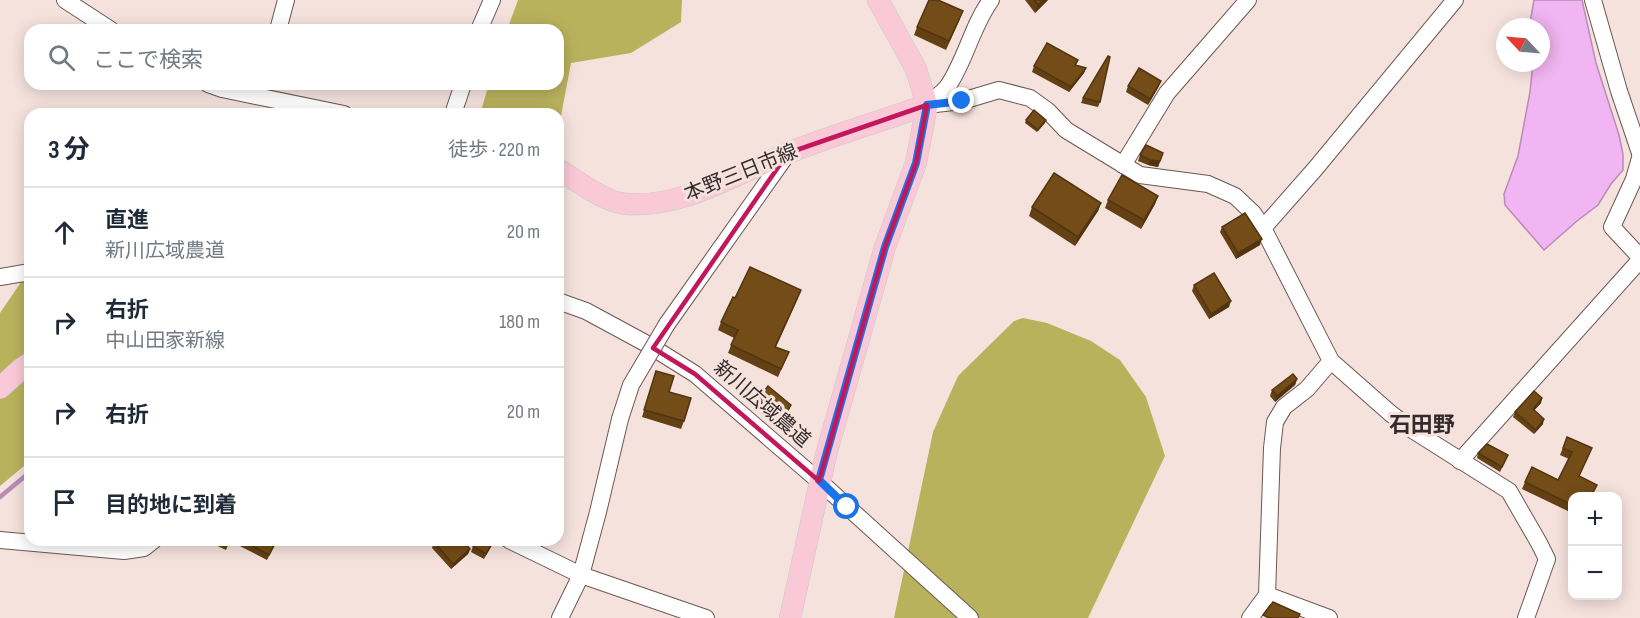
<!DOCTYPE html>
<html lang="ja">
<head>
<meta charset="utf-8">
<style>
  :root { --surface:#fff; --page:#f2f2f3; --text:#1f2937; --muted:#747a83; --line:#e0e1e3 }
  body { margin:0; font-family:"Sofia Sans Condensed","Noto Sans JP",sans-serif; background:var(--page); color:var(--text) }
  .controls { position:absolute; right:18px; bottom:18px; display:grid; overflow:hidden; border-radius:12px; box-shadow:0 3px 15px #0003 }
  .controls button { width:54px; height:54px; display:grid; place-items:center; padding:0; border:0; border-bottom:2px solid var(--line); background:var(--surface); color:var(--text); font:30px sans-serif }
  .compass { position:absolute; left:1496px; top:18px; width:54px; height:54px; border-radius:50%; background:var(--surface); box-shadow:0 3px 15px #0003; rotate:296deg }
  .stop { position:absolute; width:18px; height:18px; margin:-14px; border:4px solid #1a73e8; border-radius:50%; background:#fff }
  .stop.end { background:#1a73e8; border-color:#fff; box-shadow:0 2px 6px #0008 }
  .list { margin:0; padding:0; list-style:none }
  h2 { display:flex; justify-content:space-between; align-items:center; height:78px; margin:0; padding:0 24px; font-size:26px }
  h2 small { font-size:20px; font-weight:400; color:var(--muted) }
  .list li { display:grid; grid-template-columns:39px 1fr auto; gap:18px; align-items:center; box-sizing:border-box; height:90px; padding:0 24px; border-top:2px solid var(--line) }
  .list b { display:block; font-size:22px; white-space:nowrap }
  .list p { margin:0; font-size:20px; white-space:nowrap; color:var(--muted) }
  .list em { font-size:20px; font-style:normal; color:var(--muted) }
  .icon { flex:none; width:33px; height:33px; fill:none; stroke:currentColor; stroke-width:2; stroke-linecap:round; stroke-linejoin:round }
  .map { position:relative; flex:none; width:1640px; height:618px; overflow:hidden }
  .search { position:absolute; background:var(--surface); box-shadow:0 3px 15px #0003; left:24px; top:24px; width:540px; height:66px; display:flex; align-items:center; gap:15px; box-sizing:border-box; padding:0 21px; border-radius:18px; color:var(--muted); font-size:22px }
  .panel { position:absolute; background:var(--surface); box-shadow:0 3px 15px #0003; left:24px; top:108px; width:540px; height:438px; border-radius:18px }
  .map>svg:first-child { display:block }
  .forest { fill:#b9b25d }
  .water { fill:#f2b5f3; stroke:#b88cb6; stroke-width:1.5 }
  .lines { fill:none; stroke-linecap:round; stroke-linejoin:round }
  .stream { stroke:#b88cb6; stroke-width:4.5 }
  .minor-casing { stroke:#695854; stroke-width:18 }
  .major-casing { stroke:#cac8c7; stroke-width:22 }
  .minor { stroke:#fff; stroke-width:16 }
  .major { stroke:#fac9d7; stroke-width:21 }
  .minor-bridge-casing { stroke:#695854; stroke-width:18; stroke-linecap:butt }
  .minor-bridge { stroke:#fff; stroke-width:16 }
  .wall { fill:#644114 }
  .shaded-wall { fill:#513510 }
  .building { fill:#744c17; stroke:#513510; stroke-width:1.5 }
  .route { stroke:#1a73e8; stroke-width:8 }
  .marked { fill:none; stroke:#c2185b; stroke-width:4.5; stroke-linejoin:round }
  .labels { text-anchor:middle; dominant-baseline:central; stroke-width:6; stroke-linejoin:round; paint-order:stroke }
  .street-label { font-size:20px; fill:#322b29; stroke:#f5e2dd }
  .quarter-label { font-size:22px; font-weight:bold; fill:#322b29; stroke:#f5e2dd }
</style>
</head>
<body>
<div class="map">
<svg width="1640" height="618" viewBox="0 0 1640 618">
  <rect width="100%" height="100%" fill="#f5e2dd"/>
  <g class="forest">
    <polygon points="518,0 682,0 681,22 631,53 571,63 558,132 558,114 480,114 489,84 558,84 558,30 507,30"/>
    <polygon points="30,269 30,461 0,486 0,313"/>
    <polygon points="1023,318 1047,323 1091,341 1120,360 1146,397 1165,456 1088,618 894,618 933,432 958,376 1014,321"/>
  </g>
  <polygon class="water" points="1534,0 1582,0 1596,63 1619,135 1623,154 1623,170 1611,184 1598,205 1577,221 1544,250 1505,205 1504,194 1518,156 1530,92 1533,63 1541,63 1541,27 1531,27 1531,17"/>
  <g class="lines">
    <polyline class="stream" points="0,497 30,472"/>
    <defs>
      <g id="minor">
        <polyline points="65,0 111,30"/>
        <polyline points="1593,0 1619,91 1640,153"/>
        <polyline points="278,30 286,0"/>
        <polyline points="479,30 492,0"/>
        <polyline points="208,84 222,89 344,114"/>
        <polyline points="927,105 962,101 999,90 1030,98 1048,111 1066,130 1140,175 1208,184 1235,196 1253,213 1263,228 1331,361 1390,413 1414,431 1509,491 1539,543 1547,559 1526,618"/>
        <path d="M 927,105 C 934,99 943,93 948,86 C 966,59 972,26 991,0"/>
        <polyline points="453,114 463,84"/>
        <polyline points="1640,158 1634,179 1612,227 1640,257"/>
        <polyline points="1123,165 1167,93 1248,0"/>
        <polyline points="1263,228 1315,169 1455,0"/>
        <polyline points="0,277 30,272"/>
        <polyline points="558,301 586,311 647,344 695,374 819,481 970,618"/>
        <polyline points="667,324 788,153"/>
        <polyline points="1460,461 1640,260"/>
        <polyline points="0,540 124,551 144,548 154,540"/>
        <polyline points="509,540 581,575 706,618"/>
        <polyline points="560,618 581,575 598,512 620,419"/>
        <polyline points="1250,618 1267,595"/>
        <polyline points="1329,618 1267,595 1272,448 1275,422 1284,407 1307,389 1331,361"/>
      </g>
      <g id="major">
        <path d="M 558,169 C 578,181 603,202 627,204 C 685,208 736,173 788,153 C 833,135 881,121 927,105"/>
        <polyline points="0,388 21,369 30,363"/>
        <polyline points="790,618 826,455 885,247 916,163 927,105 916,69 878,0"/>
      </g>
    </defs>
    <use href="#minor" class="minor-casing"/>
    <use href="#major" class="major-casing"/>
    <use href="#minor" class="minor"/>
    <use href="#major" class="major"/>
    <defs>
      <polyline id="minor-bridge" points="620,419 631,385 667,324"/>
    </defs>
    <use href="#minor-bridge" class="minor-bridge-casing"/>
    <use href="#minor-bridge" class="minor-bridge"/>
  </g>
  <g class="wall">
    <polygon points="1025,0 1048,0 1035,13"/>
    <polygon points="960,19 946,50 914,35 917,27"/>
    <polygon points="1078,60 1076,65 1086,68 1084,73 1069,92 1032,72 1034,66"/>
    <polygon points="1128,86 1159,86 1148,105 1126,92"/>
    <polygon points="1083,98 1100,102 1098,107 1081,103"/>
    <polygon points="1026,120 1046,120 1045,123 1037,132 1025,123"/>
    <polygon points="1163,153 1158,167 1148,165 1138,161 1140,155"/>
    <polygon points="1158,196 1155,204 1141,229 1105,208 1108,200"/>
    <polygon points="1101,203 1098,211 1075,246 1029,216 1032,207"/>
    <polygon points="1222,227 1260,245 1236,259 1220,232"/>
    <polygon points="1194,285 1229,307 1209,319 1192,291"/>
    <polygon points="735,298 798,298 776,347 789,352 778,377 728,353 734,338 718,330 721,322"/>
    <polygon points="656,371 669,392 684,421 681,429 642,417"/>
    <polygon points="1297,379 1295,385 1275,402 1270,396 1272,390"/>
    <polygon points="1542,398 1541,403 1534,410 1543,424 1534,434 1513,417 1515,412"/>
    <polygon points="758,399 791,405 789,410 780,423 756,405"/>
    <polygon points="1567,437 1589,455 1579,476 1594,492 1592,496 1572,496 1572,513 1522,489 1525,482 1558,480 1569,459 1560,455"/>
    <polygon points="1478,453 1508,455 1500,472 1477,458"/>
    <polygon points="205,540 277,540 267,560 230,541 226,550"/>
    <polygon points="432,540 462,540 470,549 468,554 451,569 432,548 434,542"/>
    <polygon points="495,540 484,559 471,552 473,546"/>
  </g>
  <g class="shaded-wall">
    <polygon points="1043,0 1048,0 1035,13 1038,5"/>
    <polygon points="1086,68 1084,73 1069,92 1071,87"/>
    <polygon points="1161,81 1159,86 1148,105 1150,99"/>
    <polygon points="1163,153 1158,167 1148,165 1150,160"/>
    <polygon points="1158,196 1155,204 1141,229 1144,220"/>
    <polygon points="1101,203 1098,211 1075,246 1078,237"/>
    <polygon points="1262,239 1260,245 1236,259 1238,253"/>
    <polygon points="1231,301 1229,307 1209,319 1211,314"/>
    <polygon points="1297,379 1295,385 1275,402 1277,396"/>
    <polygon points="1542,398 1541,403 1531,414 1533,409"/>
    <polygon points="791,405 789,410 780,423 782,417"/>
    <polygon points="1544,419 1543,424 1534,434 1536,430"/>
    <polygon points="470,549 468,554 451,569 453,564"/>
  </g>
  <g class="building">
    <polygon points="929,0 938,0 963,11 949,41 917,27"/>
    <polygon points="1034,0 1043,0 1038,5"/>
    <polygon points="1047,43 1078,60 1075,65 1086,68 1071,87 1034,66"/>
    <polygon points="1108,56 1110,57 1100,102 1083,98"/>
    <polygon points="1139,68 1161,81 1150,99 1128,86"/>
    <polygon points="1034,110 1046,120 1038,130 1026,120"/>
    <polygon points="1146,145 1163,153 1160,161 1150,160 1140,155"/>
    <polygon points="1054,173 1101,203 1078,237 1032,207"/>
    <polygon points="1122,175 1158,196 1144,220 1108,200"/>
    <polygon points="1245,213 1262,239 1238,253 1222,227"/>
    <polygon points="750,267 801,290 775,347 789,352 781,369 731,345 738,330 721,322 733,297 735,298"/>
    <polygon points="1214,273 1231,301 1211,314 1194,285"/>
    <polygon points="656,371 674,376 669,392 691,398 684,421 644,410"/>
    <polygon points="1293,374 1297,379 1277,396 1272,390"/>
    <polygon points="768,386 791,405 782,417 758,399"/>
    <polygon points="1534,391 1542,398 1533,409 1544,419 1536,430 1515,412"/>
    <polygon points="1567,437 1592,448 1579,476 1597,485 1591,496 1572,496 1572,505 1525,482 1532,467 1558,480 1572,452 1563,448"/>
    <polygon points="1487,444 1508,455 1502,467 1478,453"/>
    <polygon points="219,540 229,540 228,544"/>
    <polygon points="241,540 277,540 269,555"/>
    <polygon points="437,540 462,540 470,549 453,564 434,542"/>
    <polygon points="477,540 494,540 486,554 473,546"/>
    <polygon points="1273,602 1300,614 1298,618 1269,618 1263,615"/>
  </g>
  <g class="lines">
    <polyline class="route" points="847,507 819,480 885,247 916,163 927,105 962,101"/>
  </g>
  <path class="marked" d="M 927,105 L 916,163 L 885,247 L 819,481 L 695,374 L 653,348 L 788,153 Z"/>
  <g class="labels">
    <g class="street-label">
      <text transform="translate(741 173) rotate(-22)">本野三日市線</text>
      <text transform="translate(762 404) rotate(41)">新川広域農道</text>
    </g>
    <g class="quarter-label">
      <text x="1422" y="425">石田野</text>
    </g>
  </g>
</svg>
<div class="controls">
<button>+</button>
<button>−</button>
</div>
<svg class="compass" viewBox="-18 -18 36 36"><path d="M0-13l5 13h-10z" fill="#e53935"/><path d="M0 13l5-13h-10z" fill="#747a83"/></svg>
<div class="stop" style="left:847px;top:507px"></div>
<div class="stop end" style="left:962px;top:101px"></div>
<div class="search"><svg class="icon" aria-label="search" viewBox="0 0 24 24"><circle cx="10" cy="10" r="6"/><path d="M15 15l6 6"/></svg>ここで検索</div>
<section class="panel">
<h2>3 分<small>徒歩 · 220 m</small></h2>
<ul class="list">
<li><svg class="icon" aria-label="ahead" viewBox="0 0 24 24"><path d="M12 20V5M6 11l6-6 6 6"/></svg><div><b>直進</b><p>新川広域農道</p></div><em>20 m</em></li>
<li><svg class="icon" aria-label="right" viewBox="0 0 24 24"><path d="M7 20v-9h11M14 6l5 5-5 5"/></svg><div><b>右折</b><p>中山田家新線</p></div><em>180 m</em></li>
<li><svg class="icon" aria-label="right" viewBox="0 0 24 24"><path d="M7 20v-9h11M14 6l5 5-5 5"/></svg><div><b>右折</b></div><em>20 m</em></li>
<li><svg class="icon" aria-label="arrive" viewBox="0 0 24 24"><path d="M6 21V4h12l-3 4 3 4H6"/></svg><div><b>目的地に到着</b></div></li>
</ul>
</section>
</div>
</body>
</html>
